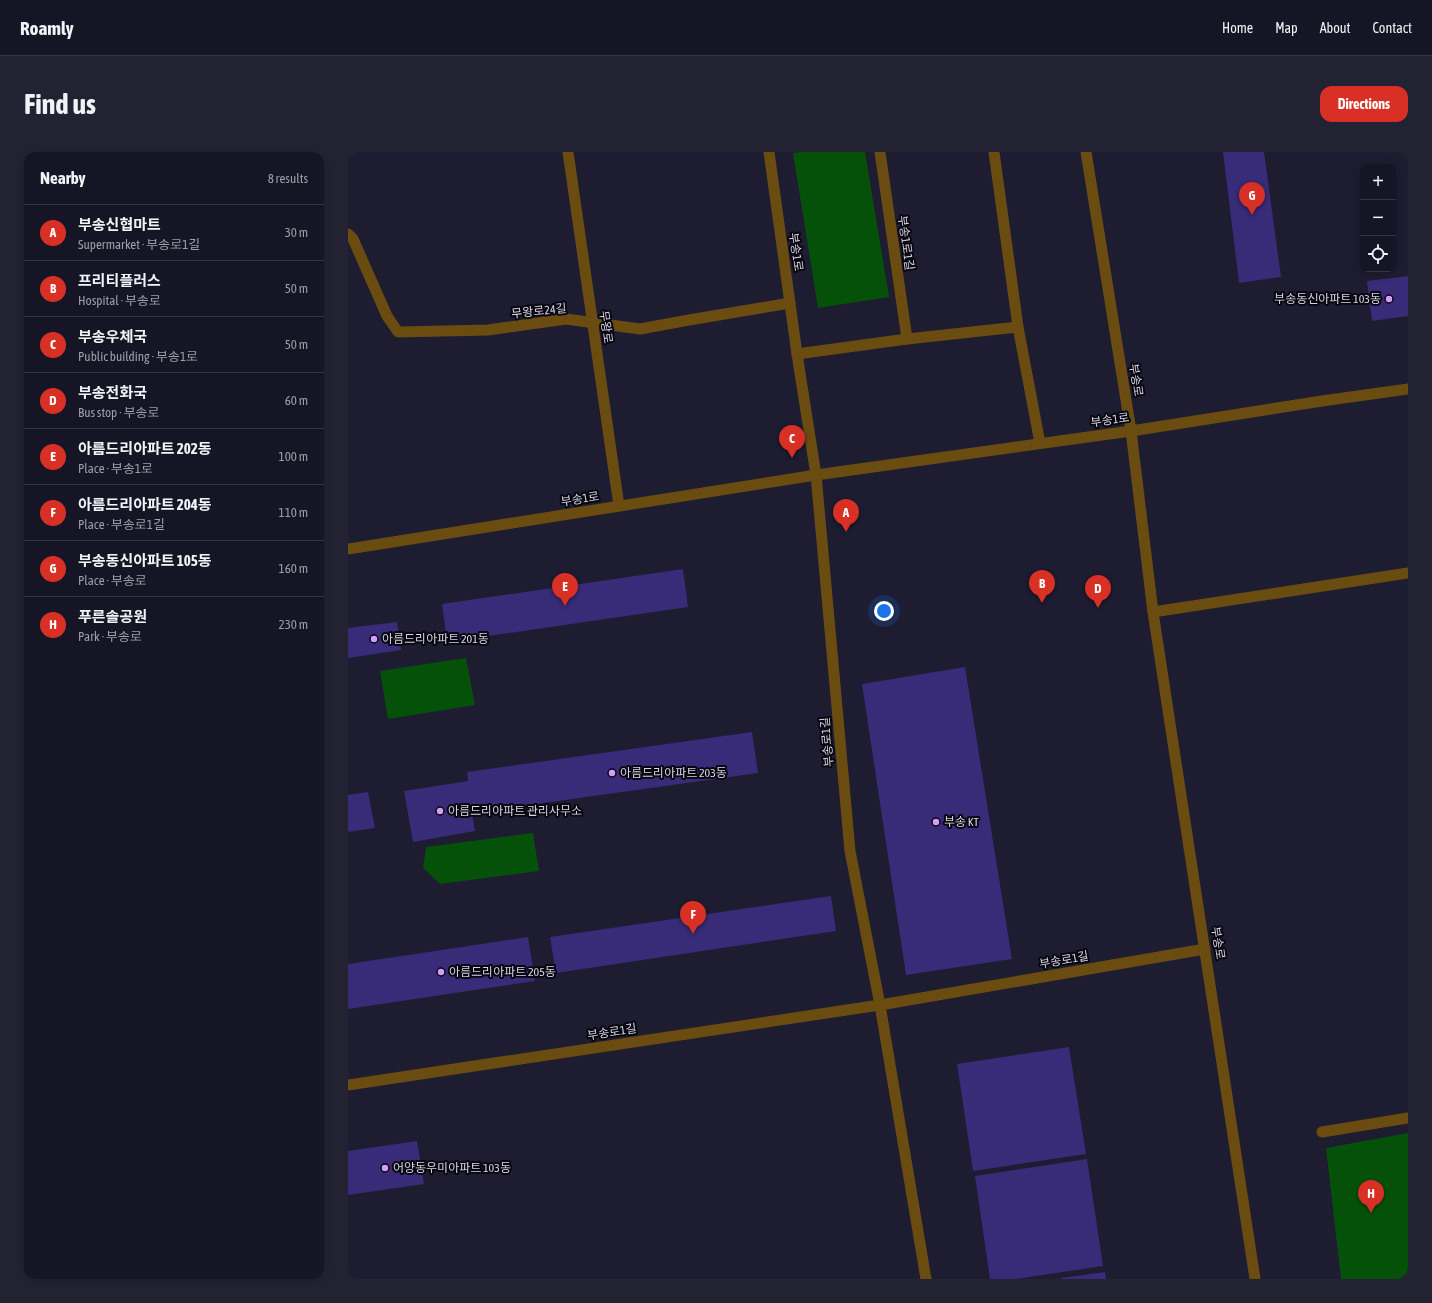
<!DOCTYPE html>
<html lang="en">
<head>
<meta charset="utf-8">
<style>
  :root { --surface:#161525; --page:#232232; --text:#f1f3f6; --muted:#9e9fa7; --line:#353442; --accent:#d93025 }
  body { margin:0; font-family:"Asap Condensed","Noto Sans KR",sans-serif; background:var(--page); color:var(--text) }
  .controls { position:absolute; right:12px; top:12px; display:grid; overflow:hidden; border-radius:8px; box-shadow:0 2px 10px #0003 }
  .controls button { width:36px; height:36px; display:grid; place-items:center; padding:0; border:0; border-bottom:1px solid var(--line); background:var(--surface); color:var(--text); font:20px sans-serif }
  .you { position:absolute; left:536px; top:459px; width:14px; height:14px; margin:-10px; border:3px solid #fff; border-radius:50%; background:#1a73e8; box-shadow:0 0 0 6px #1a73e833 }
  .badge { display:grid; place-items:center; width:26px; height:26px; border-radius:50%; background:var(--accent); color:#fff; font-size:13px; font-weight:700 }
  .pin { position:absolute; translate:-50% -33px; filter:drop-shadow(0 1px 2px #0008) }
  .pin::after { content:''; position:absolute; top:21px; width:14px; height:12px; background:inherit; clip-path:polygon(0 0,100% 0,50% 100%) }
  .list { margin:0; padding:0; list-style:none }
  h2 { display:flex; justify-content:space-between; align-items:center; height:52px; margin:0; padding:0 16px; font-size:17px }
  h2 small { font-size:13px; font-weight:400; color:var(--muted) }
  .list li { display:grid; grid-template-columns:26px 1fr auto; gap:12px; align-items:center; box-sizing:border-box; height:56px; padding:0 16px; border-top:1px solid var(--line) }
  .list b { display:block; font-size:15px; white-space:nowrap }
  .list p { margin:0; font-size:13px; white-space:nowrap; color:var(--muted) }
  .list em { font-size:13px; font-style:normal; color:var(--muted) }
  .icon { flex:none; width:22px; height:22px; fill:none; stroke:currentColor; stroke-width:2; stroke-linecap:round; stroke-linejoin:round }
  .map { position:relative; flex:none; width:1060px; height:1127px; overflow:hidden; border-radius:12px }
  header { display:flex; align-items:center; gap:24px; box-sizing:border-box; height:56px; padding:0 20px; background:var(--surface); border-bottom:1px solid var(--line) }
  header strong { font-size:19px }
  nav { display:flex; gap:22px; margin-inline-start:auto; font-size:14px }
  .intro { display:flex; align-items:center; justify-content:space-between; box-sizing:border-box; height:96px; padding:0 24px }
  h1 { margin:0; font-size:28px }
  .button { padding:10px 18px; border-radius:12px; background:var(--accent); color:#fff; font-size:14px; font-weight:700 }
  main { display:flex; gap:24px; padding:0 24px }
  aside { flex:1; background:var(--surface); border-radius:12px; box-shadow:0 2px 10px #0003 }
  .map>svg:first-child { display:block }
  .green { fill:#06510a }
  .building { fill:#382b77 }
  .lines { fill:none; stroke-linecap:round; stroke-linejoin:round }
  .service { stroke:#6a4b10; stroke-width:11 }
  .pedestrian { stroke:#6a4b10; stroke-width:11 }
  .minor { stroke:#6a4b10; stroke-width:11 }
  .tertiary { stroke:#6a4b10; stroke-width:11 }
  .poi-dot { fill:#d49cfb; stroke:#080710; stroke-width:1.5 }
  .labels { text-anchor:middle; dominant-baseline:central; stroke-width:4; stroke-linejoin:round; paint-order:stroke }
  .street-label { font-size:12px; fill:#d6d6e5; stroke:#080710 }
  .poi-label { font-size:12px; fill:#d6d6e5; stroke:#080710; text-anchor:start }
</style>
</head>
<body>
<header>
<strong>Roamly</strong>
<nav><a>Home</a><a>Map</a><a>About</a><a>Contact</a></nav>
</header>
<div class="intro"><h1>Find us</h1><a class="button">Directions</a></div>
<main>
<aside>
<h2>Nearby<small>8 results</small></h2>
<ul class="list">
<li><span class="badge">A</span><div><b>부송신협마트</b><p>Supermarket · 부송로1길</p></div><em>30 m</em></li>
<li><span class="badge">B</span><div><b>프리티플러스</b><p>Hospital · 부송로</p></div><em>50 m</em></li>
<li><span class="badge">C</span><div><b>부송우체국</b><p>Public building · 부송1로</p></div><em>50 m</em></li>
<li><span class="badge">D</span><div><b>부송전화국</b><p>Bus stop · 부송로</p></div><em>60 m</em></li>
<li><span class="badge">E</span><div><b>아름드리아파트 202동</b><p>Place · 부송1로</p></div><em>100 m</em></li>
<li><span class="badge">F</span><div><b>아름드리아파트 204동</b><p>Place · 부송로1길</p></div><em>110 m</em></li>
<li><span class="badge">G</span><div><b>부송동신아파트 105동</b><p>Place · 부송로</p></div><em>160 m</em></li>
<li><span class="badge">H</span><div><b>푸른솔공원</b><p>Park · 부송로</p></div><em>230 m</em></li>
</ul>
</aside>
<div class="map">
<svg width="1060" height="1127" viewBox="0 0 1060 1127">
  <rect width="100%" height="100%" fill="#1d1c31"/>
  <g class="green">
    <polygon points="452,0 517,0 541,145 470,156 445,1"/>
    <polygon points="118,506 127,553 40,567 32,519"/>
    <polygon points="185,681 191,719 92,732 75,716 78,695"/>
    <polygon points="1060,981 1060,1127 993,1127 978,996"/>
  </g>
  <g class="building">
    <polygon points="875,0 916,0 933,125 891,131"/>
    <polygon points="1060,124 1060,164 1024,169 1019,129"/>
    <polygon points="335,417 340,455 99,490 94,452"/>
    <polygon points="49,470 53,498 0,506 0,476"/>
    <polygon points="617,515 664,807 558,823 514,532"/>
    <polygon points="404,580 410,621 124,661 127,679 65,690 56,639 120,629 119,620"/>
    <polygon points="20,640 27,676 0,680 0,643"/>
    <polygon points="483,744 488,779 208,821 202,785"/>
    <polygon points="180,785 187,829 0,857 0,812"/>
    <polygon points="721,895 738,1002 625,1019 609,912"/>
    <polygon points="69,989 76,1032 0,1043 0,999"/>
    <polygon points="739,1007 755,1114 668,1127 642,1127 627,1024"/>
    <polygon points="757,1120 758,1127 713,1127 713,1126"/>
  </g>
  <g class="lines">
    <polyline class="service" points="805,460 1060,421"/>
    <polyline class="pedestrian" points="974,980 1060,966"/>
    <g class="minor">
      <polyline points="220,0 271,354"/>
      <polyline points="421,0 449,202 468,323 502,699 532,853 578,1127"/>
      <polyline points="532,0 559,187"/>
      <polyline points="646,0 670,175 692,291"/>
      <polyline points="0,82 5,87 39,164 50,180 140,178 218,167 292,177 341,168 442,151"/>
      <polyline points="449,202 559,187 670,175"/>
      <polyline points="0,397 468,323 783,279 974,249 1060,237"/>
      <polyline points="0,933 532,853 857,797"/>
    </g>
    <polyline class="tertiary" points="738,0 783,279 805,460 907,1127"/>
  </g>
  <g class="poi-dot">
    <circle cx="1041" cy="147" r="4"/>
    <circle cx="26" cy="487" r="4"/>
    <circle cx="264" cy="621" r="4"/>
    <circle cx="92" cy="659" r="4"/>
    <circle cx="588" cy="670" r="4"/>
    <circle cx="93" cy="820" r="4"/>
    <circle cx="37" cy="1016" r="4"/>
  </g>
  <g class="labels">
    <g class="street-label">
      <text transform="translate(558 91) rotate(82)">부송1로1길</text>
      <text transform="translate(448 100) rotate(82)">부송1로</text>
      <text transform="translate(191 159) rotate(-6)">무왕로24길</text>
      <text transform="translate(258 175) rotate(82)">무왕로</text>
      <text transform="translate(788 228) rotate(81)">부송로</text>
      <text transform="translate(762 268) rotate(-8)">부송1로</text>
      <text transform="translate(232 347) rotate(-9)">부송1로</text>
      <text transform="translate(479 590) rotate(-95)">부송로1길</text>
      <text transform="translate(870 791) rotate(81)">부송로</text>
      <text transform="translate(716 808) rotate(-10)">부송로1길</text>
      <text transform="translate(264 880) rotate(-9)">부송로1길</text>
    </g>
    <g class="poi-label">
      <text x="1033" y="147" text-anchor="end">부송동신아파트 103동</text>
      <text x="34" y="487">아름드리아파트 201동</text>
      <text x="272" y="621">아름드리아파트 203동</text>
      <text x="100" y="659">아름드리아파트 관리사무소</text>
      <text x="596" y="670">부송 KT</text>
      <text x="101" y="820">아름드리아파트 205동</text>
      <text x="45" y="1016">어양동우미아파트 103동</text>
    </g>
  </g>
</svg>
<div class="controls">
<button>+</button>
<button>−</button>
<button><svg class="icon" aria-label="locate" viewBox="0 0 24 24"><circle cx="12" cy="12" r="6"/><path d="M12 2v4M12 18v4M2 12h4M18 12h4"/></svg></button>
</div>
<div class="you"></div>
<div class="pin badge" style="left:498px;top:380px">A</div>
<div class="pin badge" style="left:694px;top:451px">B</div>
<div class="pin badge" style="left:444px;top:306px">C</div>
<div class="pin badge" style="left:750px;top:456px">D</div>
<div class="pin badge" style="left:217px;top:454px">E</div>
<div class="pin badge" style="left:345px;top:782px">F</div>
<div class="pin badge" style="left:904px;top:63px">G</div>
<div class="pin badge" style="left:1023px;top:1061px">H</div>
</div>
</main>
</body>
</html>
